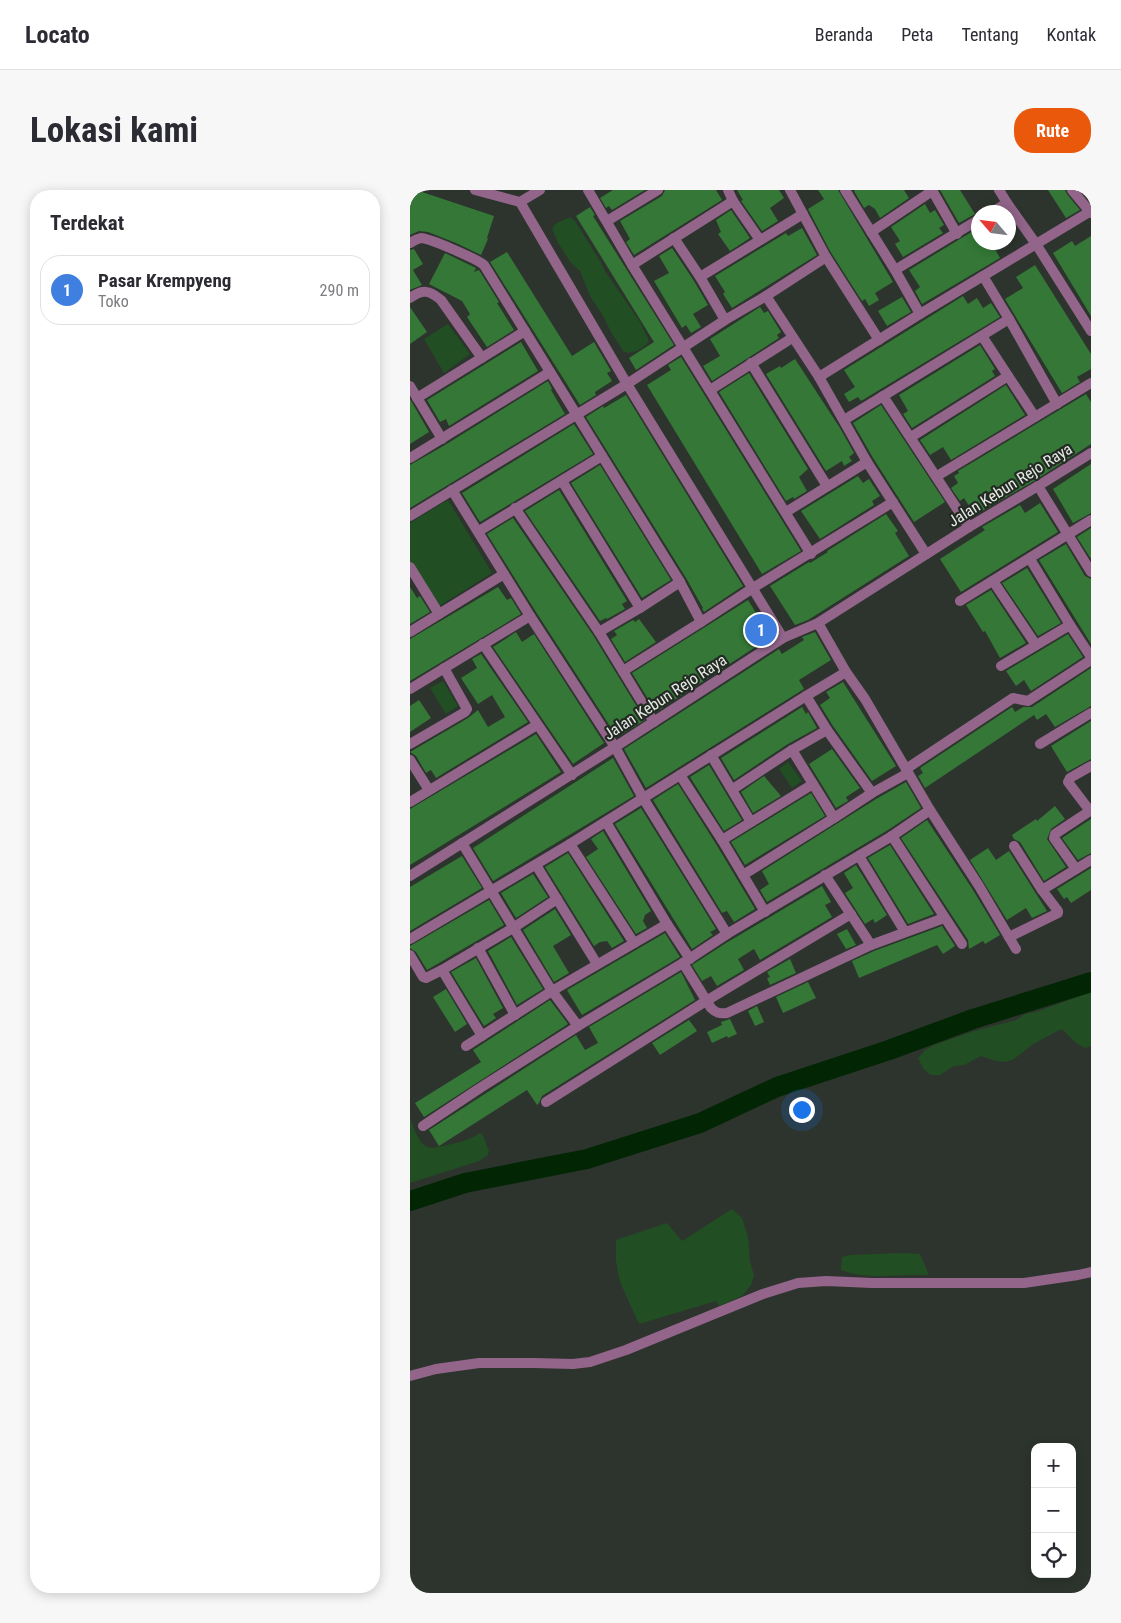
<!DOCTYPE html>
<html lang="id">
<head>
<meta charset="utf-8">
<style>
  :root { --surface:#fff; --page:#f7f7f7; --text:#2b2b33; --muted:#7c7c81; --line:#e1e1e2; --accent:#ea580c }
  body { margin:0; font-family:"Roboto Condensed",sans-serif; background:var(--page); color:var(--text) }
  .controls { position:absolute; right:15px; bottom:15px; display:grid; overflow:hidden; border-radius:10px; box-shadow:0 2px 12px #0003 }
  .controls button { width:45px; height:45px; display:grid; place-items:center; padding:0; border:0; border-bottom:1px solid var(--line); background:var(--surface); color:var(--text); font:25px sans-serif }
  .compass { position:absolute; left:561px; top:15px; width:45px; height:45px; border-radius:50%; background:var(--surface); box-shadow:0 2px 12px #0003; rotate:298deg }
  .you { position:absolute; left:391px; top:919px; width:18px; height:18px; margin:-12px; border:4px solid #fff; border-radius:50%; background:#1a73e8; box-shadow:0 0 0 8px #1a73e833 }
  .badge { display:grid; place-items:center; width:32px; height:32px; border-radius:50%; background:var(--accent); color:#fff; font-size:16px; font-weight:700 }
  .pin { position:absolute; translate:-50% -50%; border:2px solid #fff; box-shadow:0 1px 5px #0006 }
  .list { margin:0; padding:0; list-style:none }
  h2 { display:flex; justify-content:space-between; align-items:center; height:65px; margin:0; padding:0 20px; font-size:21px }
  h2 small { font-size:16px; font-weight:400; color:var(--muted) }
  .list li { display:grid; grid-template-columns:32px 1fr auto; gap:15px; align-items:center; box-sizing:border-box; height:70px; margin:0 10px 10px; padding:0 10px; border:1px solid var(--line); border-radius:20px }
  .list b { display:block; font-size:19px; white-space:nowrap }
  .list p { margin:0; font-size:16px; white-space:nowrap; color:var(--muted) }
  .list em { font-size:16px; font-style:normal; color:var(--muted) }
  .icon { flex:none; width:28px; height:28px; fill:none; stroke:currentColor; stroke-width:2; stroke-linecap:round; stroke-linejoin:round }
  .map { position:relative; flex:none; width:681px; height:1403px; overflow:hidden; border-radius:20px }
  header { display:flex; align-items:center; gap:30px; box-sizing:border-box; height:70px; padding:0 25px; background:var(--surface); border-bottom:1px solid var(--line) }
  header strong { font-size:24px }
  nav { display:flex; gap:28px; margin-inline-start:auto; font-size:18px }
  .intro { display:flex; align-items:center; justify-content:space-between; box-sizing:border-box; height:120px; padding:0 30px }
  h1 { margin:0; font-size:35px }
  .button { padding:12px 22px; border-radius:20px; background:var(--accent); color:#fff; font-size:18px; font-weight:700 }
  main { display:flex; gap:30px; padding:0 30px }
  aside { flex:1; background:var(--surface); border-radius:20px; box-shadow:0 2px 12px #0003 }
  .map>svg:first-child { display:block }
  .green { fill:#214e22 }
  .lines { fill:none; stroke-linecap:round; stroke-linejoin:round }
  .river { stroke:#022604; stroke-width:20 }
  .building { fill:#347736 }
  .street { stroke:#93658b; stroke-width:10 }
  .labels { text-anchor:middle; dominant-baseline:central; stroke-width:4.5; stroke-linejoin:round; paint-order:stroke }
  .street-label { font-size:16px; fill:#e6eae5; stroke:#232a23 }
</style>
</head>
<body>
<header>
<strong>Locato</strong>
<nav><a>Beranda</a><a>Peta</a><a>Tentang</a><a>Kontak</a></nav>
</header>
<div class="intro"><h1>Lokasi kami</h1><a class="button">Rute</a></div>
<main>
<aside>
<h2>Terdekat<small></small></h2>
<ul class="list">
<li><span class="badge" style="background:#3f7fe0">1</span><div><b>Pasar Krempyeng</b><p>Toko</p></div><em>290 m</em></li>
</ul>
</aside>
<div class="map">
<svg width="681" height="1403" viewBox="0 0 681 1403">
  <rect width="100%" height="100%" fill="#2d342d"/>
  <g class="green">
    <polygon points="160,27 165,31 190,71 195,81 230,132 239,151 236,155 227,161 218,163 213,161 202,144 192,124 180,106 170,81 161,73 148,53 142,39 145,34"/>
    <polygon points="38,134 60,164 34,183 14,149"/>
    <polygon points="38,310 82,383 26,418 0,375 0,333"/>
    <polygon points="33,491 48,516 36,524 20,498"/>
    <polygon points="378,572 392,591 382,598 369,579"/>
    <path d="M 681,802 L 681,856 L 675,858 L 666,853 L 652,839 C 644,843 635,847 627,852 C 601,868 605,879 571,866 L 554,875 L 544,876 L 530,885 L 520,885 L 513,878 L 508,868 L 515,860 L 524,855 L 564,841 L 606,830 L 615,824 L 626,822 Z"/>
    <path d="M 0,928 C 2,934 9,952 14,955 C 21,960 26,957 33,956 C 50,952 55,952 70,943 C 76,947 75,954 79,960 L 78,965 L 69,971 L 0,993 Z"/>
    <polygon points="322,1019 332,1028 338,1047 340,1072 344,1085 341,1095 332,1106 309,1116 306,1111 229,1134 210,1092 206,1071 206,1050 257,1033 272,1051"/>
    <path d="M 492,1063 L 510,1064 L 519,1085 C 490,1083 459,1091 431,1080 L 432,1067 L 440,1065 Z"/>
  </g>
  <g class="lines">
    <polyline class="river" points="0,1011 55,993 177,969 290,933 367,897 479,860 563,829 681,792"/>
  </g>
  <g class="building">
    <polygon points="0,0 6,0 84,26 77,48 78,49 71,65 46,53 18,42 9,41 0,45"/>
    <polygon points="203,0 235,0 202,20 199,16 196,18 190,8"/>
    <polygon points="255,0 306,0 312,10 224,65 216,52 220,49 210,31 252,6"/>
    <polygon points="327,0 369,0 374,8 360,18 368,31 352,41 331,11 333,10"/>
    <polygon points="408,0 428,0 483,92 465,103 469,110 459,116 455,109 452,111 443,97 420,61 398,19 414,9"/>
    <polygon points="445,0 494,0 499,8 470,28 465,19 459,15 454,18 444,1"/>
    <polygon points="530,0 550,0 565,24 549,33"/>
    <polygon points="638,0 655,0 657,4 670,20 656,28"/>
    <polygon points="515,14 520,23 525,20 534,35 529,38 533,43 493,67 485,54 490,51 481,37"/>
    <polygon points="180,17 185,25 183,26 264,155 226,180 219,168 244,152 166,26"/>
    <polygon points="321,20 340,48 320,61 308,44 311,42 306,30"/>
    <polygon points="392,38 407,65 322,118 313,104 315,102 305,86 376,43 378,46"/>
    <polygon points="568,38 568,52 581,52 590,68 512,114 505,101 510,97 499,80"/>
    <polygon points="681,46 681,126 643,63 662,51 665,56"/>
    <polygon points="262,58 284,91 298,115 283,124 291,137 281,143 276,135 272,138 244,91 259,83 249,66"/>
    <polygon points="4,59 13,74 3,80 12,95 0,100 0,60"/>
    <polygon points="97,62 162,166 184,152 201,181 197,183 202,191 185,202 186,205 170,215 80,72"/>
    <polygon points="35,63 66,78 64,82 69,80 89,112 87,113 104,140 77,157 57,127 60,124 52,111 19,94"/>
    <polygon points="625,75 681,164 681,179 667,187 670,192 652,203 595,109 613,98 606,87"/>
    <polygon points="553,106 558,114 567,108 573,118 581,113 590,127 451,211 448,207 439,212 434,204 445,197 434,180"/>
    <polygon points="492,107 501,122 477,136 468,121"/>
    <polygon points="0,117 17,142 0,154"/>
    <polygon points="350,117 354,123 358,121 371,142 367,145 369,148 302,191 293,176 310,166 300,149"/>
    <polygon points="111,152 128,181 39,236 36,229 30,232 17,210"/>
    <polygon points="570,155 585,179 582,181 585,186 502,238 493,224 498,221 489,205"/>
    <polygon points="271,167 391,361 352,384 237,195 261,180 258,175"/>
    <polygon points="385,169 430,238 444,263 439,267 442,271 434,276 432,271 416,281 356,184 370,176 371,178"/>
    <polygon points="339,183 398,279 389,287 397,301 384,309 383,307 376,311 309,202"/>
    <polygon points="138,191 142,199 141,200 155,224 0,318 0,275 35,255"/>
    <polygon points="596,195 615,225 541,270 533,257 520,265 510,250"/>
    <polygon points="676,204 681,212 681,254 624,291 565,325 554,308 550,311 541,298 548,293 544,286 549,283 548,281"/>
    <polygon points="216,205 333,396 294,422 292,419 293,418 276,388 176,227 193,216 194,218"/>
    <polygon points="0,209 19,242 0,254"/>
    <polygon points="471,215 535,312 504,332 463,268 443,233"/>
    <polygon points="164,234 183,264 70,332 52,303"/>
    <polygon points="681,274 681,323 663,333 643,299"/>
    <polygon points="190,275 261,390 232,408 161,293"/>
    <polygon points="448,286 453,293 459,289 470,306 462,311 464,315 410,349 391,321"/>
    <polygon points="149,300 217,411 212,414 215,419 197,429 196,428 190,431 115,321"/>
    <polygon points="630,313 648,342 551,402 530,369 575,340 572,337 610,315 615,323"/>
    <polygon points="476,324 488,341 485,343 499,366 398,430 385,435 360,396 399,372 400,373 418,362 417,361"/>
    <polygon points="103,328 183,445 235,530 207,547 126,422 77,344"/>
    <polygon points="681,338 681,369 667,347"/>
    <polygon points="656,354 675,386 681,389 681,454 629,370"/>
    <polygon points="617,378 651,433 628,446 592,393"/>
    <polygon points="0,397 7,408 10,406 20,422 0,434"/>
    <polygon points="88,397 97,410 101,408 111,424 0,491 0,449"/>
    <polygon points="581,400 616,453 590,468 575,441 573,442 556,415"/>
    <polygon points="338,410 361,447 246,522 222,483"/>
    <polygon points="229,429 246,452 215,472 201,449 207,445 204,441 223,430 225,432"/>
    <polygon points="106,442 112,452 124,444 194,553 163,574 83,457"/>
    <polygon points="405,442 421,470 389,490 394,499 236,598 214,559 369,459 372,464 394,450 392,447"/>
    <polygon points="658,444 673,467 621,501 614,490 606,496 596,481"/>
    <polygon points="71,464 118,532 26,588 21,580 16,583 6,566 0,562 58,528 68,520 78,537 95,527 82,505 68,514 51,488 67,478 62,469"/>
    <polygon points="681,478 681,516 645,537 636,524 627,530 624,525 515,598 508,586 513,583 510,578 602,517 605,522 613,517 622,517"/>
    <polygon points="433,492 486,576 462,591 423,536 410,515 420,508 416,502"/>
    <polygon points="9,510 21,528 0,542 0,516"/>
    <polygon points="392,517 396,524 398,522 407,538 378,554 324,590 311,568"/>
    <polygon points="681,531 681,569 657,582 641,556"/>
    <polygon points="126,544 151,582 0,675 0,619"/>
    <polygon points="422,559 450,598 436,607 438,611 426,618 399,574"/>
    <polygon points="203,568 224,606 83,691 63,658"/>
    <polygon points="299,575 332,630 314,641 280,587"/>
    <polygon points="354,586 371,606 343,623 331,602"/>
    <polygon points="496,592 511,618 478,640 357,712 350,700 359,694 352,681 466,609"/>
    <polygon points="268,594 306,654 345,719 324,732 317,721 312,723 243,610"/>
    <polygon points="401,603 415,626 335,675 321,652"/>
    <polygon points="645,616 655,629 641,639 637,649 656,677 634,691 610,652 604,649 602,645 626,629 627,631"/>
    <polygon points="231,618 306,739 300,742 303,745 282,759 205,634"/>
    <polygon points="681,629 681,663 668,670 652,648"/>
    <polygon points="517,630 563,700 590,745 575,754 573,751 559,759 558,750 491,648"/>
    <polygon points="193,641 241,721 235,725 233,731 237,738 226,744 176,667 188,659 181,649"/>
    <polygon points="480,655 524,724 498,734 458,668"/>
    <polygon points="578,658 586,670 599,661 637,721 622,728 616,718 597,730 560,670"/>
    <polygon points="158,663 214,751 202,758 197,751 190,752 184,756 135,677"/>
    <polygon points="52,666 72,698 0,741 0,697"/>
    <polygon points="446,675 477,725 465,733 463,729 455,734 435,703 443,698 434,683"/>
    <polygon points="681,678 681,700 661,713 657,707 654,709 647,699"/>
    <polygon points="123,684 138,707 106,728 91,703"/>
    <polygon points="412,696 421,712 415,715 422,727 350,770 344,759 328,769 334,780 307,796 301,786 292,791 282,775 316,753"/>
    <polygon points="79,710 94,735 17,780 6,762 0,758 0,756"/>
    <polygon points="145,719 161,745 143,756 159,783 144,792 113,740"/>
    <polygon points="532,736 545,756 533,764 527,755 449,788 442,771 464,761"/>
    <polygon points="437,739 446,755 436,759 427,744"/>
    <polygon points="255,743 270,767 172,825 157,800"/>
    <polygon points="101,747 133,799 107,815 78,761"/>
    <polygon points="66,768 93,818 83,824 86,828 74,836 41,782"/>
    <polygon points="380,769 386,783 360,795 357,788 360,787 357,782"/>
    <polygon points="271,782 285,810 132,906 129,913 127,915 117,900 29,956 19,940 166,845 175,860 188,853 179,837"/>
    <polygon points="398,792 406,808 373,823 366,807"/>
    <polygon points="36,799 57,834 45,842 23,807"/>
    <polygon points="140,810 158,834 14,927 5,913 71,872 63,860"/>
    <polygon points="347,816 354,832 345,836 338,821"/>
    <polygon points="320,829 327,844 318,848 317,846 302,853 297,842 312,835 311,832"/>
    <polygon points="279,830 287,841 250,865 242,853"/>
  </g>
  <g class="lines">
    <g class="street">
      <polyline points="65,0 110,12 130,0"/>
      <polyline points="178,0 222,75 401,364"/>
      <polyline points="318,0 323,11 350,50"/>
      <polyline points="380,0 416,67 469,150"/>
      <polyline points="435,0 485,80 510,124"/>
      <polyline points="522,0 547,44"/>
      <polyline points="589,0 597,13 626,54 681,141"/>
      <polyline points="662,0 681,23"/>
      <polyline points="110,12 217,194 373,448"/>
      <polyline points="582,22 597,13"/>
      <polyline points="197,31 248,0"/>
      <polyline points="461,42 522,1"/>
      <polyline points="264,48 290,87 315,130"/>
      <path d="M 0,53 C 3,51 7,49 11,48 C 19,48 67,69 74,75 L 270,392 L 291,432"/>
      <polyline points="222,75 323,11"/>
      <polyline points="485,80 568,30"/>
      <polyline points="573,86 599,129 647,214"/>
      <polyline points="290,87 393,24"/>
      <polyline points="356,106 409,187 457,272 516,364"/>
      <path d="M 0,108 C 13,99 19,100 31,110 L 72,168"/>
      <polyline points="572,146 625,227"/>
      <polyline points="341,173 417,296"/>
      <polyline points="409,187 510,124 681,21"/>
      <polyline points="0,196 32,249"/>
      <polyline points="300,200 382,148"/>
      <polyline points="473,206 559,337"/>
      <polyline points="7,208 115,141"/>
      <polyline points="434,230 599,129"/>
      <polyline points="501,247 598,186"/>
      <polyline points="0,268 140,182"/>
      <polyline points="527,286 681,193"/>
      <polyline points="152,291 230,418"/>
      <polyline points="628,296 681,382"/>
      <polyline points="42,300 120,426 205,557 233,608 317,744"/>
      <polyline points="105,318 189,442 244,532"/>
      <polyline points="376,322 457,272"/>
      <polyline points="0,326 217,194 315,130 356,106 416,67"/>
      <polyline points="69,341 192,266"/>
      <polyline points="620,369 660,435"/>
      <polyline points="0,377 29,424"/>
      <polyline points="583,391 626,455"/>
      <polyline points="550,411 681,330"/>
      <polyline points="408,433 436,482 455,509 520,620 569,696 606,759"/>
      <polyline points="0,442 94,384"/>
      <polyline points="189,442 230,418 270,392"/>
      <polyline points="73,454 162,585"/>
      <polyline points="591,476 660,435 681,467"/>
      <polyline points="213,481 291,432 343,398 483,312"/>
      <polyline points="0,499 120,426"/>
      <polyline points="396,506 417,540 462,603"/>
      <polyline points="0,554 55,522 57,519 34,478"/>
      <polyline points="630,554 681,523"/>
      <polyline points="382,560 424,628"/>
      <polyline points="301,565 341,632"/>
      <polyline points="0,570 19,600"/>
      <polyline points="496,579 603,508 618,511 681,470"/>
      <polyline points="270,585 312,650 355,722"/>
      <polyline points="323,599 382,560 417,540"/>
      <polyline points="0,612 127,535"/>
      <polyline points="196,632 257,734 280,769"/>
      <polyline points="482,646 552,754"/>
      <polyline points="312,650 403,594"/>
      <polyline points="52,653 142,801 168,836"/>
      <polyline points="160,654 224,753"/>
      <polyline points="604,656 632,700 681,670"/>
      <polyline points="449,666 495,742"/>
      <polyline points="126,675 187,774"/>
      <polyline points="666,679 644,648 645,644 680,621 658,592 660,588 681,576"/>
      <polyline points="333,685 424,628 462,603 498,583"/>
      <polyline points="415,685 461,755 534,728"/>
      <polyline points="0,686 205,557 373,448 408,433 559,337 628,296 681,263"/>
      <polyline points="599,747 648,723 648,721 632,700"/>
      <polyline points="0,749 160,654 396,506 436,482"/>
      <polyline points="68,758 105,825"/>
      <polyline points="0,765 13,787 16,788 32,780 103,738 147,709"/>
      <path d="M 273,773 L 301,818 C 306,823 310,824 317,823 L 461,755"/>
      <polyline points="32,780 72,846"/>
      <polyline points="56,856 142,801 257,734"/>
      <polyline points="136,912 296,811 441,724"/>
      <polyline points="13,936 70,898 168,836 273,773 317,744 482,646 520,620"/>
      <polyline points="0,1186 26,1179 69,1173 124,1173 163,1174 180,1172 216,1160 353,1104 388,1093 416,1091 462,1093 614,1093 668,1085 681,1082"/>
    </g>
  </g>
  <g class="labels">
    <g class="street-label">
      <text transform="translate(600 295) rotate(-32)">Jalan Kebun Rejo Raya</text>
      <text transform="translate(255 507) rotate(-33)">Jalan Kebun Rejo Raya</text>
    </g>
  </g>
</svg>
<div class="controls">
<button>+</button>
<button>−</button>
<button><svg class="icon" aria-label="locate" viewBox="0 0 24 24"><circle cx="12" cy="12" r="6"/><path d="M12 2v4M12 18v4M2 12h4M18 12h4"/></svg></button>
</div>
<svg class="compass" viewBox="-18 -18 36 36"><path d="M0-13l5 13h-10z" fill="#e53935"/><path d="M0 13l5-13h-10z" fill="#7c7c81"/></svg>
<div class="you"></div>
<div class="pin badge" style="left:351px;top:440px;background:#3f7fe0">1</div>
</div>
</main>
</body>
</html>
